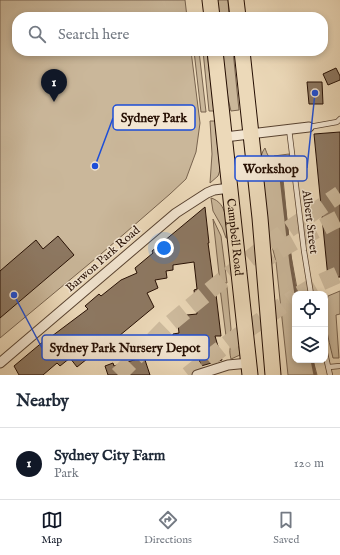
<!DOCTYPE html>
<html lang="en">
<head>
<meta charset="utf-8">
<style>
  :root { --surface:#fff; --page:#f6f6f7; --text:#1f2937; --muted:#747a83; --line:#e0e1e3; --accent:#111827 }
  body { margin:0; font-family:"IM FELL English",serif; background:var(--page); color:var(--text) }
  .controls { position:absolute; right:12px; bottom:12px; display:grid; overflow:hidden; border-radius:8px; box-shadow:0 2px 6px #0003 }
  .controls button { width:36px; height:36px; display:grid; place-items:center; padding:0; border:0; border-bottom:1px solid var(--line); background:var(--surface); color:var(--text); font:20px sans-serif }
  .you { position:absolute; left:164px; top:248px; width:14px; height:14px; margin:-10px; border:3px solid #fff; border-radius:50%; background:#1a73e8; box-shadow:0 0 0 6px #1a73e833 }
  .badge { display:grid; place-items:center; width:26px; height:26px; border-radius:50%; background:var(--accent); color:#fff; font-size:13px; font-weight:700 }
  .pin { position:absolute; translate:-50% -33px; filter:drop-shadow(0 1px 2px #0008) }
  .pin::after { content:''; position:absolute; top:21px; width:14px; height:12px; background:inherit; clip-path:polygon(0 0,100% 0,50% 100%) }
  .list { margin:0; padding:0; list-style:none }
  h2 { display:flex; justify-content:space-between; align-items:center; height:52px; margin:0; padding:0 16px; font-size:17px }
  h2 small { font-size:13px; font-weight:400; color:var(--muted) }
  .list li { display:grid; grid-template-columns:26px 1fr auto; gap:12px; align-items:center; box-sizing:border-box; height:72px; padding:0 16px; border-top:1px solid var(--line) }
  .list b { display:block; font-size:15px; white-space:nowrap }
  .list p { margin:0; font-size:13px; white-space:nowrap; color:var(--muted) }
  .list em { font-size:13px; font-style:normal; color:var(--muted) }
  .icon { flex:none; width:22px; height:22px; fill:none; stroke:currentColor; stroke-width:2; stroke-linecap:round; stroke-linejoin:round }
  .map { position:relative; flex:none; width:340px; height:375px; overflow:hidden }
  .search { position:absolute; background:var(--surface); box-shadow:0 2px 6px #0003; left:12px; right:12px; top:12px; height:44px; display:flex; align-items:center; gap:10px; box-sizing:border-box; padding:0 14px; border-radius:16px; color:var(--muted); font-size:15px }
  .sheet { height:124px; background:var(--surface) }
  nav { display:flex; justify-content:space-around; align-items:center; box-sizing:border-box; height:56px; border-top:1px solid var(--line); background:var(--surface); font-size:11px; color:var(--muted) }
  nav a { display:grid; justify-items:center; gap:2px }
  nav .on { color:var(--accent) }
  .map>svg:first-child { display:block }
  .green { fill:#cab79a; stroke:#78634e }
  .lines { fill:none; stroke-linecap:round; stroke-linejoin:round }
  .stream { stroke:#755f4b; stroke-width:3 }
  .building { fill:#8d7862; stroke:#260f03 }
  .motorway-tunnel { stroke:#cebb9e; stroke-width:17; stroke-dasharray:17 8; stroke-linecap:butt }
  .service-casing { stroke:#584230; stroke-width:6 }
  .minor-casing { stroke:#584230; stroke-width:11 }
  .primary-casing { stroke:#260f03; stroke-width:17 }
  .service { stroke:#f3e6d2; stroke-width:4.5 }
  .minor { stroke:#f3e6d2; stroke-width:9 }
  .primary { stroke:#ecd9b9; stroke-width:15 }
  .labels { text-anchor:middle; dominant-baseline:central; stroke-width:3; stroke-linejoin:round; paint-order:stroke }
  .street-label { font-size:12px; fill:#260f03; stroke:#f3e6d2 }
  .leader { fill:none; stroke:#1d4ed8; stroke-width:1.5 }
  .callout-dot { fill:#1d4ed8; stroke:#f3e6d2; stroke-width:1.5 }
  .callout { fill:#f3e6d2; stroke:#1d4ed8; stroke-width:1.5 }
  .callout-label { font-size:13px; text-anchor:middle; font-weight:bold; fill:#260f03 }
</style>
</head>
<body>
<div class="map">
<svg width="340" height="375" viewBox="0 0 340 375">
  <rect width="100%" height="100%" fill="#ecd9b9"/>
  <filter id="stains"><feTurbulence type="fractalNoise" baseFrequency=".005" numOctaves="4"/><feColorMatrix values="0 0 0 0 .2 0 0 0 0 .09 0 0 0 0 .02 0 0 0 .5 -.17"/></filter>
  <radialGradient id="worn" r=".72"><stop offset=".6" stop-color="#630" stop-opacity="0"/><stop offset="1" stop-color="#630" stop-opacity=".3"/></radialGradient>
  <g class="green">
    <polygon points="0,0 185,0 187,17 17,17 17,51 191,51 200,123 196,152 186,179 170,194 101,254 0,338"/>
    <polygon points="217,0 228,0 229,17 219,17"/>
    <polygon points="194,51 199,51 206,112 201,112"/>
    <polygon points="203,51 207,51 214,111 209,111"/>
    <polygon points="222,51 233,51 239,110 231,111 228,99"/>
    <polygon points="210,121 215,121 220,170 218,176 210,183 212,154"/>
    <path d="M 265,148 C 269,162 279,167 283,179 L 290,250 L 298,294 L 295,294 L 295,360 L 313,360 L 317,375 L 288,375 L 276,262 L 268,230 L 260,159 L 263,151 Z"/>
    <polygon points="289,154 291,171 284,171 274,156"/>
    <path d="M 211,198 C 228,203 226,223 227,238 L 226,238 L 222,227 L 213,211 Z"/>
    <polygon points="213,219 221,236 227,283 220,283"/>
    <polygon points="227,287 231,329 230,335 226,336 220,288"/>
    <path d="M 340,291 L 340,314 L 336,315 L 339,358 L 333,358 C 328,337 322,317 328,296 Z"/>
    <path d="M 236,339 L 238,340 L 240,355 L 231,359 C 229,350 229,346 236,339 Z"/>
  </g>
  <g class="lines">
    <g class="stream">
      <polyline points="270,162 278,172 281,178 291,264 296,294"/>
      <polyline points="312,360 315,375"/>
    </g>
  </g>
  <g class="building">
    <polygon points="336,68 340,76 340,80 328,85 323,74"/>
    <polygon points="307,82 322,82 323,104 309,104"/>
    <polygon points="340,132 340,277 328,278 314,134"/>
    <polygon points="205,207 209,243 208,243 214,287 215,286 221,336 215,336 222,360 201,366 194,342 174,345 173,334 179,333 177,316 197,314 194,290 197,289 194,262 173,265 173,270 166,271 167,278 155,280 158,288 147,293 154,307 113,341 109,336 89,352 92,355 77,367 70,358 60,366 57,363 43,375 19,375 14,366 51,335 52,336 88,309 85,306 99,294 101,296 121,280 137,273 135,268 153,253 152,251"/>
    <polygon points="58,236 74,255 0,318 0,271 36,240 43,249"/>
    <polygon points="144,357 150,375 108,375 105,366 113,363 114,366"/>
  </g>
  <g class="lines">
    <g class="motorway-tunnel">
      <path d="M 258,264 C 284,246 312,232 340,218"/>
      <polyline points="300,294 317,284 340,274"/>
      <polyline points="118,375 166,327 219,283 273,240 340,194"/>
      <polyline points="188,375 231,341 295,297"/>
    </g>
    <defs>
      <g id="service">
        <polyline points="309,127 337,122 340,119"/>
        <polyline points="289,129 304,251 311,294"/>
        <polyline points="325,353 330,375"/>
        <polyline points="329,367 340,366"/>
      </g>
      <g id="minor">
        <polyline points="225,137 309,127"/>
        <polyline points="0,363 176,213 207,193 214,190 230,188"/>
        <polyline points="197,375 228,365 249,363"/>
      </g>
      <g id="primary">
        <polyline points="210,0 212,17"/>
        <polyline points="236,0 238,17"/>
        <path id="s1" d="M 215,51 L 250,375"/>
        <polyline points="242,51 260,218 273,375"/>
      </g>
    </defs>
    <use href="#service" class="service-casing"/>
    <use href="#minor" class="minor-casing"/>
    <use href="#primary" class="primary-casing"/>
    <use href="#service" class="service"/>
    <use href="#minor" class="minor"/>
    <use href="#primary" class="primary"/>
  </g>
  <g class="labels">
    <g class="street-label">
      <text transform="translate(310 222) rotate(83)">Albert Street</text>
      <text stroke="none"><textPath href="#s1" startOffset="187">Campbell Road</textPath></text>
      <text transform="translate(103 259) rotate(-41)">Barwon Park Road</text>
    </g>
  </g>
  <path class="leader" d="M95 166L113 118M315 93L307 168M14 295L42 348"/>
  <g class="callout-dot">
    <circle cx="95" cy="166" r="4"/>
    <circle cx="315" cy="93" r="4"/>
    <circle cx="14" cy="295" r="4"/>
  </g>
  <g class="callout">
    <rect x="113" y="105" width="82" height="25" rx="4"/>
    <rect x="235" y="156" width="72" height="25" rx="4"/>
    <rect x="42" y="335" width="167" height="25" rx="4"/>
  </g>
  <g class="callout-label">
    <text x="154" y="122">Sydney Park</text>
    <text x="271" y="173">Workshop</text>
    <text x="125" y="352">Sydney Park Nursery Depot</text>
  </g>
  <rect width="100%" height="100%" filter="url(#stains)"/>
  <rect width="100%" height="100%" fill="url(#worn)"/>
</svg>
<div class="controls">
<button><svg class="icon" aria-label="locate" viewBox="0 0 24 24"><circle cx="12" cy="12" r="6"/><path d="M12 2v4M12 18v4M2 12h4M18 12h4"/></svg></button>
<button><svg class="icon" aria-label="layers" viewBox="0 0 24 24"><path d="M12 4l9 5-9 5-9-5zM3 14l9 5 9-5"/></svg></button>
</div>
<div class="you"></div>
<div class="pin badge" style="left:54px;top:102px">1</div>
<div class="search"><svg class="icon" aria-label="search" viewBox="0 0 24 24"><circle cx="10" cy="10" r="6"/><path d="M15 15l6 6"/></svg>Search here</div>
</div>
<section class="sheet">
<h2>Nearby<small></small></h2>
<ul class="list">
<li><span class="badge">1</span><div><b>Sydney City Farm</b><p>Park</p></div><em>120 m</em></li>
</ul>
</section>
<nav>
<a class="on"><svg class="icon" aria-label="map" viewBox="0 0 24 24"><path d="M3 6l6-2 6 2 6-2v14l-6 2-6-2-6 2zM9 4v14M15 6v14"/></svg>Map</a>
<a><svg class="icon" aria-label="directions" viewBox="0 0 24 24"><path d="M12 3l9 9-9 9-9-9zM9 14v-3h6M13 9l2 2-2 2"/></svg>Directions</a>
<a><svg class="icon" aria-label="saved" viewBox="0 0 24 24"><path d="M7 4h10v16l-5-4-5 4z"/></svg>Saved</a>
</nav>
</body>
</html>
